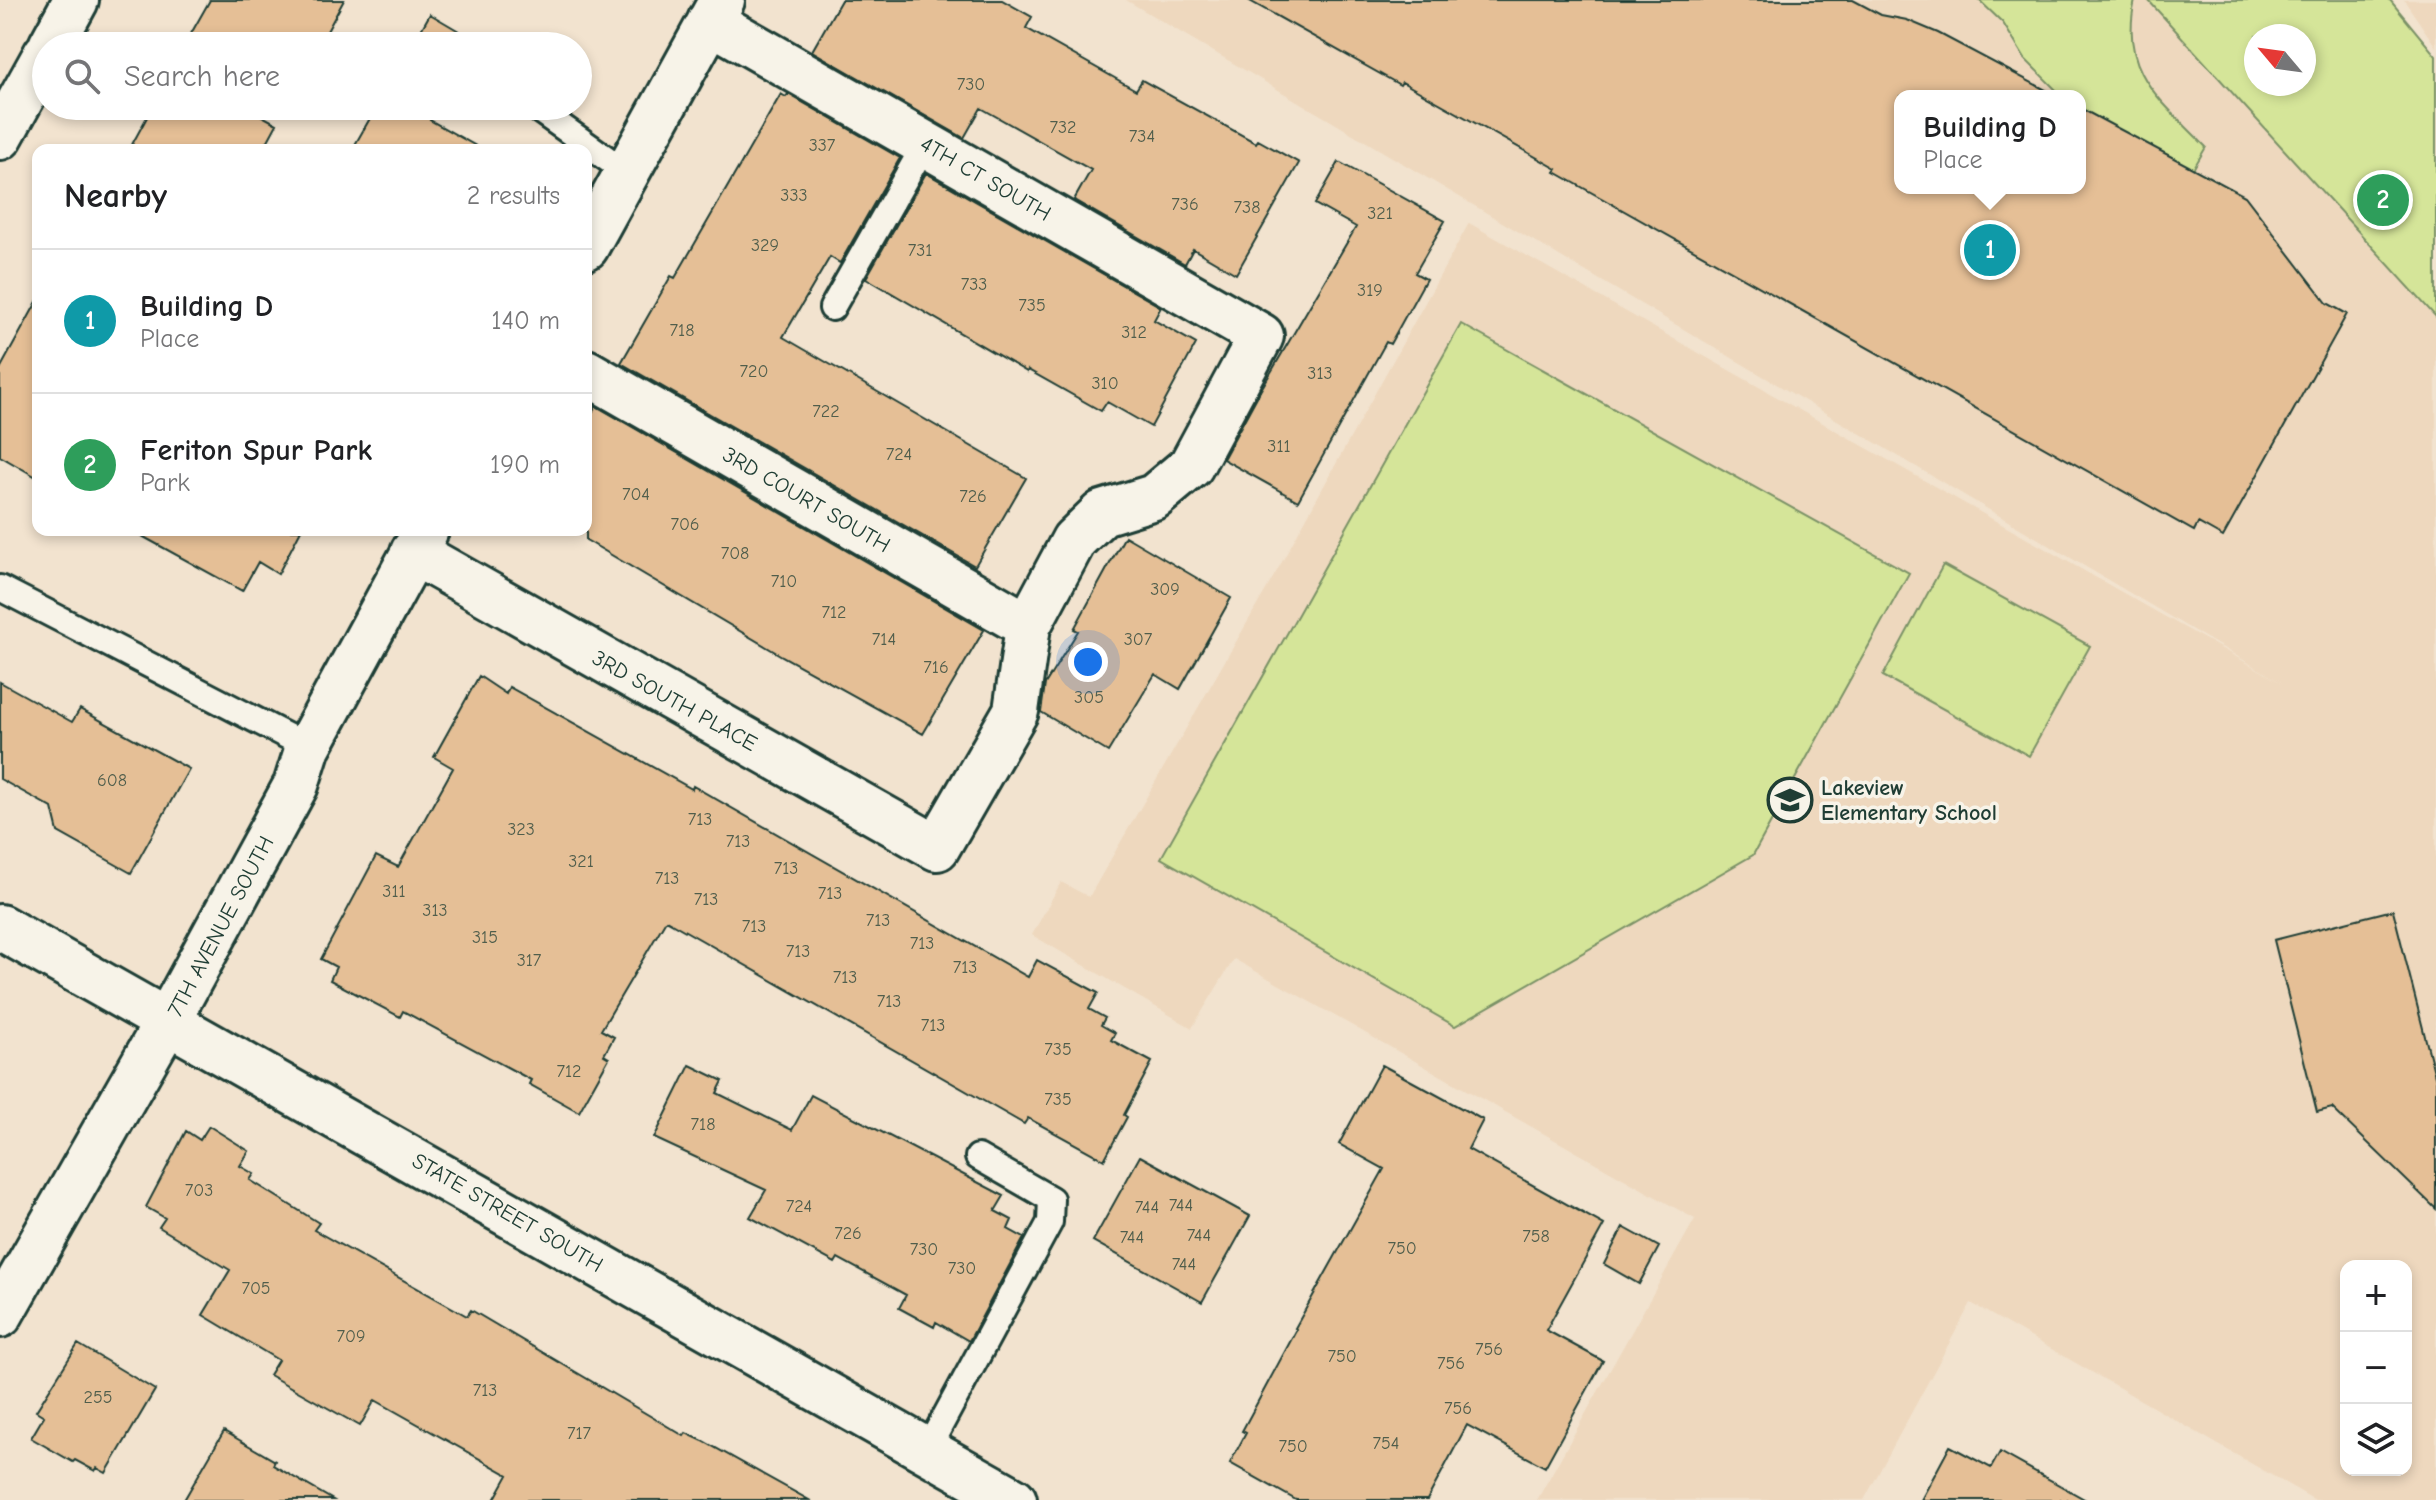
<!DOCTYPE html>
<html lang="en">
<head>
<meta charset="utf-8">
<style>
  :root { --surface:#fff; --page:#f2f2f2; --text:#202124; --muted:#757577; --line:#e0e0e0; --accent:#7c3aed }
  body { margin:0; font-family:"Comic Neue",sans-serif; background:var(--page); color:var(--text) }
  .controls { position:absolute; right:24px; bottom:24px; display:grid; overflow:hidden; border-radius:16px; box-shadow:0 4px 12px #0003 }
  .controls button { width:72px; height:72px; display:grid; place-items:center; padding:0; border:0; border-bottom:2px solid var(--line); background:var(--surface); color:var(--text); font:40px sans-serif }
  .compass { position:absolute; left:2244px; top:24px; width:72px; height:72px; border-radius:50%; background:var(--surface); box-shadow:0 4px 12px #0003; rotate:299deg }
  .you { position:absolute; left:1088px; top:662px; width:28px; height:28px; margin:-20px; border:6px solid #fff; border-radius:50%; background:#1a73e8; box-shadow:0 0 0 12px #1a73e833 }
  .badge { display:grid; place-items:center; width:52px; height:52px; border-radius:50%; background:var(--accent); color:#fff; font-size:26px; font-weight:700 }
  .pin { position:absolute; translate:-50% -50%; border:4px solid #fff; box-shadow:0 2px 8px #0006 }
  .popup { position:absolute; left:1894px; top:90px; width:192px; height:104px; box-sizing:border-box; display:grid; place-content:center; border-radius:16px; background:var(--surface); filter:drop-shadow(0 2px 6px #0005); font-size:26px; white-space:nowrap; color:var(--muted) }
  .popup b { font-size:30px; color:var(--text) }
  .popup::after { content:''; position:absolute; left:50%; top:100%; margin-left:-16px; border:16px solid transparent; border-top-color:var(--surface) }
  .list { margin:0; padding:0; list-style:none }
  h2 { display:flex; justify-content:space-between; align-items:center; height:104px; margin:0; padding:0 32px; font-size:34px }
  h2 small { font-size:26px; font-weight:400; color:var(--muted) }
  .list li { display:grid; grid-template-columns:52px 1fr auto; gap:24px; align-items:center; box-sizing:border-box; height:144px; padding:0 32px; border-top:2px solid var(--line) }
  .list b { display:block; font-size:30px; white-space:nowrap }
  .list p { margin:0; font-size:26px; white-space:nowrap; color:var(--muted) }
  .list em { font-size:26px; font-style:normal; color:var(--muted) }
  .icon { flex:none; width:44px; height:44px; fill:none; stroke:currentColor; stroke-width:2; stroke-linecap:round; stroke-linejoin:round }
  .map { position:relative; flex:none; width:2436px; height:1500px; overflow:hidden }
  .search { position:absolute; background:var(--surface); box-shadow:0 4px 12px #0003; left:32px; top:32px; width:560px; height:88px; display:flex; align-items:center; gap:20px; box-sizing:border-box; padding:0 28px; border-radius:44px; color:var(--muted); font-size:30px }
  .panel { position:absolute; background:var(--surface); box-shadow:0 4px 12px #0003; left:32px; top:144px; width:560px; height:392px; border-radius:16px }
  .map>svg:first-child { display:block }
  .built { fill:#eed8be; fill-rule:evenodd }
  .green { fill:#d5e599; stroke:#7a9166; stroke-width:2; fill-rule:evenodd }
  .building { fill:#e5bf96; stroke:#1f3d34; stroke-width:2 }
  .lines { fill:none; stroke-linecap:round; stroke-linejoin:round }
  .service-casing { stroke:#1f3d34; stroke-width:30 }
  .minor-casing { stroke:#1f3d34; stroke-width:50 }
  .tertiary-casing { stroke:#1f3d34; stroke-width:50 }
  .service { stroke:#f7f3e8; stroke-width:24 }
  .minor { stroke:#f7f3e8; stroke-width:44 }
  .tertiary { stroke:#f7f3e8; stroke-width:44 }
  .labels { text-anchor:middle; stroke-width:7; stroke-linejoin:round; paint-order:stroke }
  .number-label { font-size:18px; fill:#505e4c }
  .street-label { font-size:22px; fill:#1f3d34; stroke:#f7f3e8 }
  .poi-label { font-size:22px; font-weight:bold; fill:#1f3d34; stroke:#f7f3e8; text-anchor:start }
</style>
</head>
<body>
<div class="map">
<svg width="2436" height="1500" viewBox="0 0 2436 1500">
  <rect width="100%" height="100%" fill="#f2e3cf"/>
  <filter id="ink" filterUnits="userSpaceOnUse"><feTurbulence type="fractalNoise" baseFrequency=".0125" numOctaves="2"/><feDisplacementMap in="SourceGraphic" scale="16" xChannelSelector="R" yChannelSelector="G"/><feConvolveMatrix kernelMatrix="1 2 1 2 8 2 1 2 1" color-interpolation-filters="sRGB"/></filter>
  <g filter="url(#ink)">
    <!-- built -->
    <path class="built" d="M1126 0H2392L2436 77V1500H2315L1971 1303 1864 1500H1537L1695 1219 1234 959 1192 1028 1032 935 1061 882 1089 897 1278 569 1469 223 2284 684ZM2256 36H2304V84H2256ZM1900 96H2080V188H1900ZM2346 1266H2406V1470H2346Z
      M2404 0H2436V47Z"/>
    <!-- green -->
    <path class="green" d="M1979 0H2135C2119 72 2160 99 2206 147L2192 171 2080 108V96H2062L2025 59 2003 23Z
      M2148 0H2390L2436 56V317ZM2256 36H2304V84H2256Z
      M1461 324 1909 573 1753 855 1455 1026 1161 858Z
      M1943 565 2090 646 2029 756 1883 676Z"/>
    <!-- building -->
    <path class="building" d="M210 0H344L319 46H184Z
      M841 0H1002L1032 17 1026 28 1136 90 1142 80 1256 143 1258 140 1299 163 1236 274 1193 249 1185 264 1074 200 1091 170 981 108 964 138 812 51Z
      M1248 0H1853L1881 15 1907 20 1938 33 2057 96H1900V188H2080V108L2245 196 2327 303 2347 314 2223 537 2198 523 2194 531 1555 172 1557 169 1402 82 1400 85Z
      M430 14 476 41 473 46H412Z
      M781 94 786 97 788 94 900 158 840 263 830 257 783 337 1026 478 975 566 621 363 671 276 675 278Z
      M153 106H244L277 124 263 150H129Z
      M377 106H438L430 120 483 150H352Z
      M1339 162 1445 221 1415 273 1426 279 1390 344 1386 342 1298 501 1223 459 1260 391 1356 227 1315 204Z
      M926 173 1161 307 1154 320 1196 344 1151 427 1107 402 1101 411 1028 370 1027 372 866 278Z
      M38 300V478L0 456V369Z
      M596 406 984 630 923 734 782 656 586 540V423Z
      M131 530H301L278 574 258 562 242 591Z
      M1125 536 1231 598 1180 689 1155 674 1108 752 1041 712 1045 684 1078 631 1074 629Z
      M479 676 506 694 509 687 692 789 693 786 1028 977 1037 960 1098 993 1089 1009 1105 1018 1101 1025 1115 1033 1111 1040 1152 1062 1124 1115 1127 1117 1104 1160 1028 1118 1024 1124 666 920 601 1030 614 1037 604 1055 609 1058 579 1112 529 1084 531 1080 403 1011 400 1017 330 980 336 967 321 959 376 856 398 867 453 768 434 757Z
      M0 682 72 722 80 709 189 769 131 873 58 832 52 808 0 779Z
      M2393 910 2436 1080V1209L2332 1108 2317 1112 2274 940Z
      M690 1065 723 1081 717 1093 792 1130 811 1095 1004 1196 995 1211 1012 1220 1008 1229 1024 1238 969 1341 936 1322 934 1327 899 1308 906 1295 838 1258 835 1263 750 1217 766 1190 654 1138Z
      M1382 1065 1483 1120 1468 1149 1604 1225 1546 1330 1603 1361 1545 1467 1467 1425 1427 1500H1296L1230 1463 1246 1433 1242 1431 1297 1329 1295 1328 1384 1169 1339 1144Z
      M209 1126 249 1151 240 1166 254 1174 250 1180 319 1223 314 1230 467 1316 471 1310 684 1436 686 1433 703 1441 809 1500H494L508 1475 375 1400 360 1426 269 1375 278 1360 203 1315 230 1270 159 1227 165 1218 146 1207 186 1131 200 1140Z
      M1140 1156 1250 1216 1202 1302 1093 1241Z
      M1623 1227 1659 1247 1639 1284 1604 1264Z
      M78 1344 155 1390 106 1473 97 1468 95 1471 75 1460 73 1462 31 1438 44 1416 36 1411Z
      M224 1431 275 1461 273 1465 333 1500H184Z
      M1950 1446 1991 1468 2000 1452 2086 1500H1921Z"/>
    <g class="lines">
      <!-- service casing -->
      <g class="service-casing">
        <path id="service" d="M533 106 627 173
          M832 308 925 144
          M0 588 308 747
          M927 1450 1050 1222 1051 1199 978 1157"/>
      </g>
      <!-- minor casing -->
      <g class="minor-casing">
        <path id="minor" d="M51 46 76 0
          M0 137 46 54
          M586 247 722 0
          M586 372 1028 626
          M413 552 937 848 1016 711 1028 626 1074 540 1102 513 1154 497 1191 466 1261 336 710 21
          M0 1315 168 1020 296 785 308 747 426 530"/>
      </g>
      <!-- tertiary casing -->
      <g class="tertiary-casing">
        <path id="tertiary" d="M0 927 1014 1500"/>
      </g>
      <!-- service -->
      <use href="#service" class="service"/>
      <!-- minor -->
      <use href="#minor" class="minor"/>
      <!-- tertiary -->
      <use href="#tertiary" class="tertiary"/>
    </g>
  </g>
  <!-- icons -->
  <defs>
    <g id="school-ring" transform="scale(2.3)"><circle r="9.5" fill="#f7f3e8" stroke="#1f3d34" stroke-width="1.5"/><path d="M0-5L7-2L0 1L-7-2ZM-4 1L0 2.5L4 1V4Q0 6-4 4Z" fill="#1f3d34"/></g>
  </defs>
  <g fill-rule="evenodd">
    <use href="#school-ring" x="1790" y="800"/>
  </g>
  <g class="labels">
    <!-- number labels -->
    <g class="number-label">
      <text x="971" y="90">730</text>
      <text x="1063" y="133">732</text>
      <text x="1142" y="142">734</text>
      <text x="822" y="151">337</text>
      <text x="794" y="201">333</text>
      <text x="1185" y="210">736</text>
      <text x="1247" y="213">738</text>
      <text x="1380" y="219">321</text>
      <text x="765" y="251">329</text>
      <text x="920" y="256">731</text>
      <text x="974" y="290">733</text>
      <text x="1370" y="296">319</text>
      <text x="1032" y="311">735</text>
      <text x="682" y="336">718</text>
      <text x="1134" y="338">312</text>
      <text x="754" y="377">720</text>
      <text x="1320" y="379">313</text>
      <text x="1105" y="389">310</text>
      <text x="826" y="417">722</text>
      <text x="1279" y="452">311</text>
      <text x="899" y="460">724</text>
      <text x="636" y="500">704</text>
      <text x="973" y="502">726</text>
      <text x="685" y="530">706</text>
      <text x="735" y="559">708</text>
      <text x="784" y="587">710</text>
      <text x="1165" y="595">309</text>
      <text x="834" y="618">712</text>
      <text x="884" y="645">714</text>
      <text x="1138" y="645">307</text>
      <text x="936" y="673">716</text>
      <text x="1089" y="703">305</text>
      <text x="112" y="786">608</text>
      <text x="700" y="825">713</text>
      <text x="521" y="835">323</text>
      <text x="738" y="847">713</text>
      <text x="581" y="867">321</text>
      <text x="786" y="874">713</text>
      <text x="667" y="884">713</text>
      <text x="394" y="897">311</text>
      <text x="830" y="899">713</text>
      <text x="706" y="905">713</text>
      <text x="435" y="916">313</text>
      <text x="878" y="926">713</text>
      <text x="754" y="932">713</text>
      <text x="485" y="943">315</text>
      <text x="922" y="949">713</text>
      <text x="798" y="957">713</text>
      <text x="529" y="966">317</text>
      <text x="965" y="973">713</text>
      <text x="845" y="983">713</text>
      <text x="889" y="1007">713</text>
      <text x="933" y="1031">713</text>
      <text x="1058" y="1055">735</text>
      <text x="569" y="1077">712</text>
      <text x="1058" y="1105">735</text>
      <text x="703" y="1130">718</text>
      <text x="199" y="1196">703</text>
      <text x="1181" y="1211">744</text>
      <text x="799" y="1212">724</text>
      <text x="1147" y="1213">744</text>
      <text x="848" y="1239">726</text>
      <text x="1199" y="1241">744</text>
      <text x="1536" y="1242">758</text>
      <text x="1132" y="1243">744</text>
      <text x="1402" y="1254">750</text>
      <text x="924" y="1255">730</text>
      <text x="1184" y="1270">744</text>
      <text x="962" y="1274">730</text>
      <text x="256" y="1294">705</text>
      <text x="351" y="1342">709</text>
      <text x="1489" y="1355">756</text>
      <text x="1342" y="1362">750</text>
      <text x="1451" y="1369">756</text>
      <text x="485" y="1396">713</text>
      <text x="98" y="1403">255</text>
      <text x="1458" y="1414">756</text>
      <text x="579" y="1439">717</text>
      <text x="1386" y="1449">754</text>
      <text x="1293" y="1452">750</text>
    </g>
    <!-- street labels -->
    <g class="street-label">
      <text transform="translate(986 178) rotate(30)" y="8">4TH CT SOUTH</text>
      <text transform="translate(807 499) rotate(30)" y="8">3RD COURT SOUTH</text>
      <text transform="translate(675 700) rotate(29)" y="8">3RD SOUTH PLACE</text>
      <text transform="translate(220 926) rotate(-62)" y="8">7TH AVENUE SOUTH</text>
      <text transform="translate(508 1212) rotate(30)" y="8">STATE STREET SOUTH</text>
    </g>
    <!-- poi labels -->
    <g class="poi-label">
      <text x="1821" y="795">Lakeview<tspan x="1821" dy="25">Elementary School</tspan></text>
    </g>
  </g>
</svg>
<div class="controls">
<button>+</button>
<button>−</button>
<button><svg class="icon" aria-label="layers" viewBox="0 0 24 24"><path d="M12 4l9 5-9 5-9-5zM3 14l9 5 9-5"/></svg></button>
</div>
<svg class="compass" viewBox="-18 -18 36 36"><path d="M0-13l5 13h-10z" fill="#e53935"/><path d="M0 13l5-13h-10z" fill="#757577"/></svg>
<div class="you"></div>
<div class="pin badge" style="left:1990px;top:250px;background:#0f9aa8">1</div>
<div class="popup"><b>Building D</b>Place</div>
<div class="pin badge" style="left:2383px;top:200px;background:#2e9e5b">2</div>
<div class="search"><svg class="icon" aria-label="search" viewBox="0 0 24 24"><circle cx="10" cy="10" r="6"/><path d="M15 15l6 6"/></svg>Search here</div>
<section class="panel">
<h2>Nearby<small>2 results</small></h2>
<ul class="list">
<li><span class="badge" style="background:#0f9aa8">1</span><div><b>Building D</b><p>Place</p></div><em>140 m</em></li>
<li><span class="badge" style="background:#2e9e5b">2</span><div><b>Feriton Spur Park</b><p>Park</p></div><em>190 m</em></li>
</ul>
</section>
</div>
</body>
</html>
